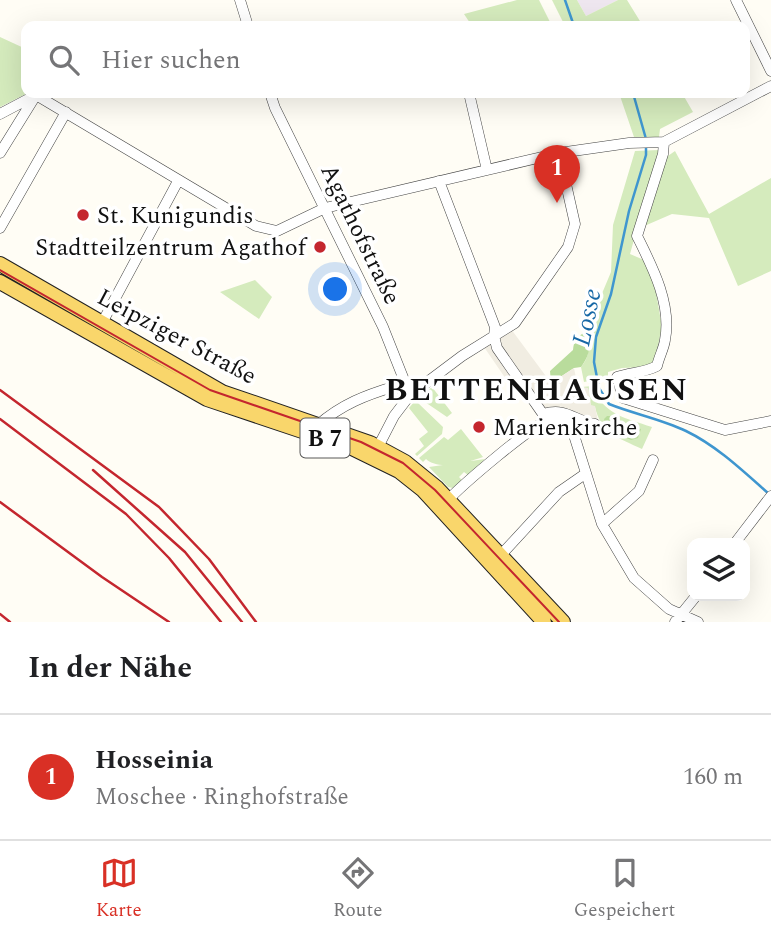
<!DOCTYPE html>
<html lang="de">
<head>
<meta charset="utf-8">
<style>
  :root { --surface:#fff; --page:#f2f2f2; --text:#202124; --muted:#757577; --line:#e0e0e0; --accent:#d93025 }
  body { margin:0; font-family:Spectral,serif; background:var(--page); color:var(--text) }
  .controls { position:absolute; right:21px; bottom:21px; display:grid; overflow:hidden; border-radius:14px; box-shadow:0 7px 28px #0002 }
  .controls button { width:63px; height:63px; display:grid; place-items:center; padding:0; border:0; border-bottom:2px solid var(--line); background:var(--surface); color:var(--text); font:35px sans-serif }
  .you { position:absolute; left:336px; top:290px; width:24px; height:24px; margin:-18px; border:5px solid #fff; border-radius:50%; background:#1a73e8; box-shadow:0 0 0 10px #1a73e833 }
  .badge { display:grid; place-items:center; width:46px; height:46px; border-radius:50%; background:var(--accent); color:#fff; font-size:23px; font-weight:700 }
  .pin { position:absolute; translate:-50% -58px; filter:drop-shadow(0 2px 4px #0008) }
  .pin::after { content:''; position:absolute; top:37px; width:24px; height:21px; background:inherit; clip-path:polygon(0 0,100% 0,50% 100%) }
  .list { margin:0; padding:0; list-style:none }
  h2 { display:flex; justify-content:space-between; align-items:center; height:91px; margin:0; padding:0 28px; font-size:30px }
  h2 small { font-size:23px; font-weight:400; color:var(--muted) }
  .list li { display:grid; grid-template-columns:46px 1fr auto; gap:21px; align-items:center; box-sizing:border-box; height:126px; padding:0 28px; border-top:2px solid var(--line) }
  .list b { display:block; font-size:26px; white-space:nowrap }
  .list p { margin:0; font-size:23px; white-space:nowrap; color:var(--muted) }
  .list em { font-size:23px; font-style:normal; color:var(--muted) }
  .icon { flex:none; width:38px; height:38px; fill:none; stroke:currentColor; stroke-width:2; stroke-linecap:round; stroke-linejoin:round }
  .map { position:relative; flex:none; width:771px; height:622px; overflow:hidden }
  .search { position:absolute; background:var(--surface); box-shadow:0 7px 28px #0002; left:21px; right:21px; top:21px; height:77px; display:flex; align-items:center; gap:18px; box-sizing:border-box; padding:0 24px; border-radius:14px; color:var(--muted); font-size:26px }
  .sheet { height:217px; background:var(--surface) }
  nav { display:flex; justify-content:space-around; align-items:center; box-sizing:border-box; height:98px; border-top:2px solid var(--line); background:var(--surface); font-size:19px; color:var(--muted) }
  nav a { display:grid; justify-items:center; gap:4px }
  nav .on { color:var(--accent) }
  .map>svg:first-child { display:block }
  .industrial { fill:#eee6ef }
  .green { fill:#d5ebbd }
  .forest { fill:#b9dc9c }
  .plaza { fill:#f1ede2 }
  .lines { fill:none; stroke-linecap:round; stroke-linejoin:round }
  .stream { stroke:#3f96cf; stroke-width:2.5 }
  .street-casing { stroke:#444; stroke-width:11 }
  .primary-casing { stroke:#222; stroke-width:16 }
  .street { stroke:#fff; stroke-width:10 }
  .primary { stroke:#f9d66b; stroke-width:14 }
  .tram { stroke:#c4262e; stroke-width:2 }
  .rail { stroke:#c4262e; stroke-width:2.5 }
  .poi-dot { fill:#c4262e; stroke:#fff; stroke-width:2.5 }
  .labels { text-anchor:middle; stroke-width:7; stroke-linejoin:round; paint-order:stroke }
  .shield { fill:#fff; stroke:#585858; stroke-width:2 }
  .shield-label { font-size:23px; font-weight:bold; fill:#111 }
  .poi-label { font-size:24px; fill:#111; stroke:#fff; text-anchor:start }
  .street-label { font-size:24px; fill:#111; stroke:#fff }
  .water-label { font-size:26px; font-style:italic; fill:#1768a6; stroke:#fff }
  .district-label { font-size:32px; font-weight:bold; letter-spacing:2px; fill:#111; stroke:#fff }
</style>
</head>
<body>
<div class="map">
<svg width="771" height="622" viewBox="0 0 771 622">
  <rect width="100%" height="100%" fill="#fffdf5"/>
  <!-- industrial -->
  <path class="industrial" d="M577 0H618L586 16Z"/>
  <!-- green -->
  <path class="green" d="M517 0H539L552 26H472L464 14Z
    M552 0H577L586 16 618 0H627L643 26H565Z
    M0 37 26 49V93H28L0 107Z
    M619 93H682L693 112 660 129 659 137H634Z
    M659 150 630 254 644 260 654 281 662 327 655 360 646 367 622 368 608 372V377L584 382 581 367C589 358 589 348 589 336L585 334 611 272 613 225 635 151Z
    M675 151 709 214 771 178V271L738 286 709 218 672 214 642 227 665 158Z
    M255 280 272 297 259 319 220 292Z
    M592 386C604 415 625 418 652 427L642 449C619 438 601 434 595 407L591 406 588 389 582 387Z
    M432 387 452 413 447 417 422 400 421 396Z
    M414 402 418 403 443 427 442 434 417 456 415 454 424 446 419 439 428 432 409 408Z
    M461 429 483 457C469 462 438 471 426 459L423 462 419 458 444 437 448 440Z
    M485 459 468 475 464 472 459 477 462 480 453 488 448 487 429 467Z"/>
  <!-- forest -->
  <path class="forest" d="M584 333 589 336C591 348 588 358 581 367L574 368 551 383 550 371 573 350C574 341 576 337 584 333Z
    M607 416H616L623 424 641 429 638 438 631 440 624 437 621 432 606 426 604 419Z"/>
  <!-- plaza -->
  <path class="plaza" d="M511 329 551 383 574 368 577 383H581L582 387 588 388 591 405 595 406 598 421 593 426 579 432 573 420H541L513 379 508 382 484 347Z"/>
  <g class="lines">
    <!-- stream -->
    <path class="stream" d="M565 0 574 26
      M633 93 646 139
      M646 145V155L629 211 611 294 596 337 594 362 599 388 609 404C634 414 661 419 686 431 717 446 743 471 769 494"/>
    <!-- street casing -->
    <g class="street-casing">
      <path id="street" d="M240 0 248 26
        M736 0 771 71
        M270 93 275 108 383 327 410 395
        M469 93 487 170
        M36 95 256 226 277 231 325 208 559 153 629 143 664 142 771 86
        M0 114 34 96
        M664 142 663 154 637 236C652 266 672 304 665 340 664 348 659 357 657 366 644 373 631 372 617 377L623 398 725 430 771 421
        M0 153 36 95
        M439 181 495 327 494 336 497 348 545 417
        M0 228 66 112
        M102 323 178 181
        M543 414C567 407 574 421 595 424
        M318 425C342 404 366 395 396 386L409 395
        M378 447 394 416 410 395 462 356 515 323 568 247 575 224 559 153
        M445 503C460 487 534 422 552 419 562 418 568 423 573 432L602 524 634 578 669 609 698 622
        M602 524 639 491 653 460
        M735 543 771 496
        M500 556 559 492 585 474
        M675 622 696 596"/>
    </g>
    <!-- primary casing -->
    <g class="primary-casing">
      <path id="primary" d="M0 264 222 392 370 443 405 462 437 488 563 622
        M0 282 207 399 350 447 399 471 423 490 544 622"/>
    </g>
    <!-- street -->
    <use href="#street" class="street"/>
    <!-- primary -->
    <use href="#primary" class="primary"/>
    <!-- tram -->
    <path class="tram" d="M0 270 210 390 361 442 403 463 435 490 559 622"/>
    <!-- rail -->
    <path class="rail" d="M0 390 159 507 209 559 256 622
      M0 419 126 514 169 558 221 622
      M93 470 185 552 242 622
      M0 502 102 577 169 622
      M0 614 10 622"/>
  </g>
  <!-- markers -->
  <g class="poi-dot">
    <circle cx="83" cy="215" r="7"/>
    <circle cx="320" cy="247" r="7"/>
    <circle cx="479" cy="427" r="7"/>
  </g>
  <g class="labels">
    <!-- shield labels -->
    <rect class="shield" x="300.5" y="418.5" width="49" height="39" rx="5"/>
    <g class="shield-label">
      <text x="325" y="446">B 7</text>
    </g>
    <!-- poi labels -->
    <g class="poi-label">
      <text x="97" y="223">St. Kunigundis</text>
      <text x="306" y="255" text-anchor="end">Stadtteilzentrum Agathof</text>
      <text x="493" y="435">Marienkirche</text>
    </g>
    <!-- street labels -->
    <g class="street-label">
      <text transform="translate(361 234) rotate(64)" y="8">Agathofstraße</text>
      <text transform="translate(177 336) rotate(28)" y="8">Leipziger Straße</text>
    </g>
    <!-- water labels -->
    <g class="water-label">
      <text transform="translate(586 317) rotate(-78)" y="9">Losse</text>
    </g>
    <!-- district labels -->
    <g class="district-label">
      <text x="537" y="400">BETTENHAUSEN</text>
    </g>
  </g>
</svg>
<div class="controls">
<button><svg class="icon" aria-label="layers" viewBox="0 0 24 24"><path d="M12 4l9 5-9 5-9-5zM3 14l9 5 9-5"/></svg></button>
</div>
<div class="you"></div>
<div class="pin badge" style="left:557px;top:203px">1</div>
<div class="search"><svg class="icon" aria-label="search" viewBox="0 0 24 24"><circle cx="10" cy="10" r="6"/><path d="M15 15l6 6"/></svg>Hier suchen</div>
</div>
<section class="sheet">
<h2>In der Nähe<small></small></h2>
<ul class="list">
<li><span class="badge">1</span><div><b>Hosseinia</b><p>Moschee · Ringhofstraße</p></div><em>160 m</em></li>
</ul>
</section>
<nav>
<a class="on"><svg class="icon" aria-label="map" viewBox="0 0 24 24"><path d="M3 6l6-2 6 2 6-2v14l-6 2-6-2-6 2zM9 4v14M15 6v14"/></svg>Karte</a>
<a><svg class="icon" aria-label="directions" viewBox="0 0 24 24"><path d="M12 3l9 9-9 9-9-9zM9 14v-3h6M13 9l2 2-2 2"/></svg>Route</a>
<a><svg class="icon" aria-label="saved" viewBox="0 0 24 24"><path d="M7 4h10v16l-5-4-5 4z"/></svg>Gespeichert</a>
</nav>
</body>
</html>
